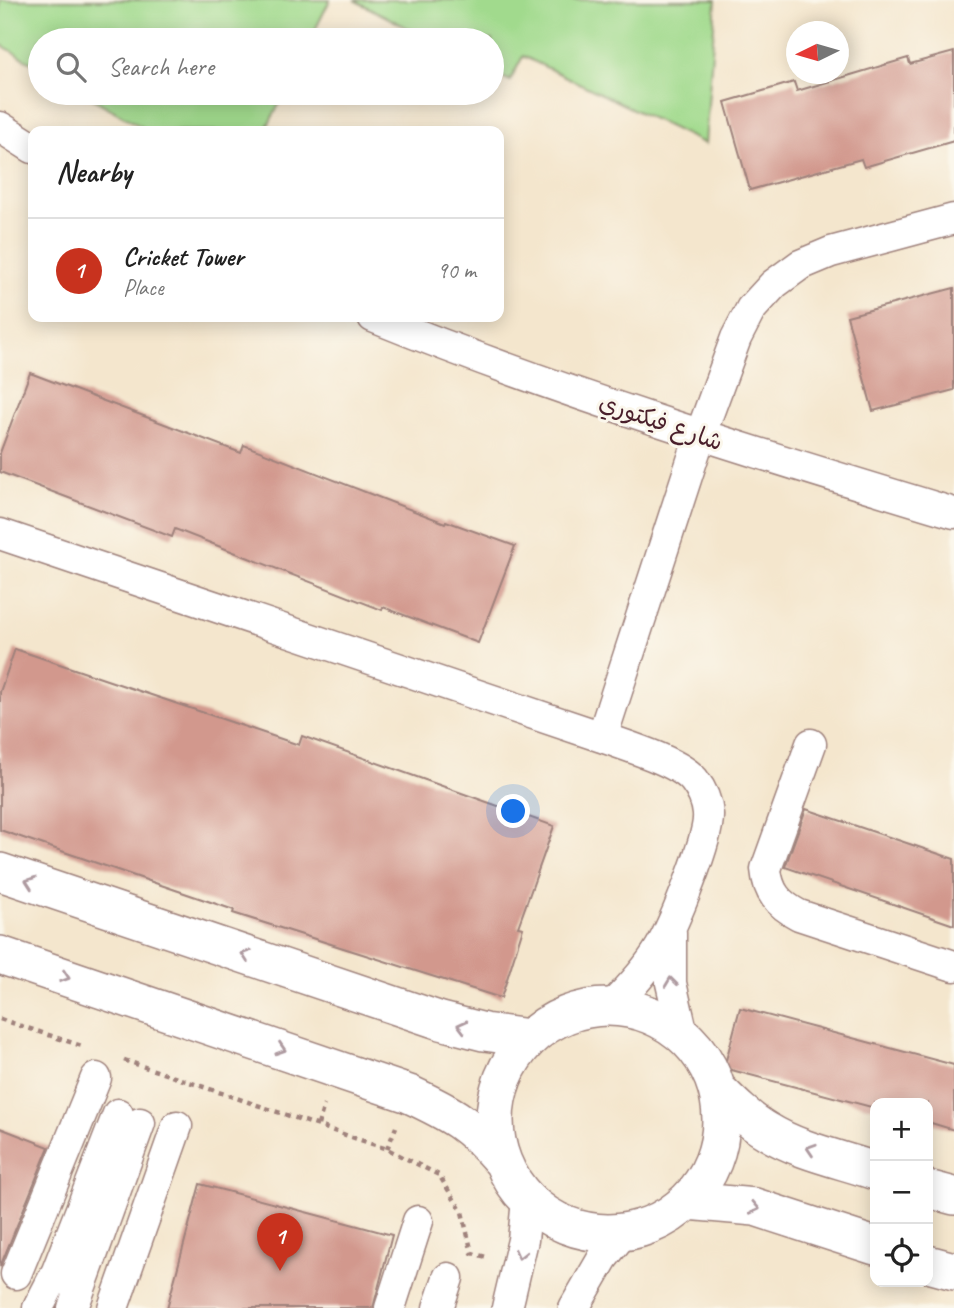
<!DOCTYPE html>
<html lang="en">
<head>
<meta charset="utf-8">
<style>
  :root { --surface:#fff; --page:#f6f6f6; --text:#222; --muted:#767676; --line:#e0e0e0; --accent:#c8321e }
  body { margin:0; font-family:Caveat,"Playpen Sans Arabic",sans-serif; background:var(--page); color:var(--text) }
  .controls { position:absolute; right:21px; bottom:21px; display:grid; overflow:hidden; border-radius:14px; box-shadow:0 4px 18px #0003 }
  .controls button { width:63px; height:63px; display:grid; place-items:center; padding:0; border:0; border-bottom:2px solid var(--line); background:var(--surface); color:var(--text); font:35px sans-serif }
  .compass { position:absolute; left:786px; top:21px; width:63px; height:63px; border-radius:50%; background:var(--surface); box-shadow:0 4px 18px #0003; rotate:265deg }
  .you { position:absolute; left:514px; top:812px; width:24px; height:24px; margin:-18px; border:5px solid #fff; border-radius:50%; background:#1a73e8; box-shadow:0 0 0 10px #1a73e833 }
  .badge { display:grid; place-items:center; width:46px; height:46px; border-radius:50%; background:var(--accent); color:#fff; font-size:23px; font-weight:700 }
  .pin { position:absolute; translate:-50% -58px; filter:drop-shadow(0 2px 4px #0008) }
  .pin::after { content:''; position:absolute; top:37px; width:24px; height:21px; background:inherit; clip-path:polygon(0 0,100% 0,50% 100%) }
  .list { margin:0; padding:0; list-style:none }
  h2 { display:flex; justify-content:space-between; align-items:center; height:91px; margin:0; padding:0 28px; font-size:30px }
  h2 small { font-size:23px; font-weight:400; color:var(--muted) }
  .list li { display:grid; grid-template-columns:46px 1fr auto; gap:21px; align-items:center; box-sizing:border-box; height:105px; padding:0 28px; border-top:2px solid var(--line) }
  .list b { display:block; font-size:26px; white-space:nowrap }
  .list p { margin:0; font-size:23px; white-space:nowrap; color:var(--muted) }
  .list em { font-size:23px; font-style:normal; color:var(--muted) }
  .icon { flex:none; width:38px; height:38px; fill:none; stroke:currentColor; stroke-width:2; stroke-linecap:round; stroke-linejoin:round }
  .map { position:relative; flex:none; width:954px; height:1308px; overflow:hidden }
  .search { position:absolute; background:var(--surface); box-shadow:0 4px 18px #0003; left:28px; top:28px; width:476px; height:77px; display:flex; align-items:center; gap:18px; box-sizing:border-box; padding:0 24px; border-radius:38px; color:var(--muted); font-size:26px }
  .panel { position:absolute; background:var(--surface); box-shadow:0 4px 18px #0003; left:28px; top:126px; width:476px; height:196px; border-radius:14px }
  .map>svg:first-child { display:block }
  .green { fill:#a1da8d; stroke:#767c5c; stroke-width:2 }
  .building { fill:#d2988d }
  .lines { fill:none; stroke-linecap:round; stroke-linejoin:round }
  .minor-casing { stroke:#9f827c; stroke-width:33 }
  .tertiary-casing { stroke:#9f827c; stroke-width:40 }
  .path { stroke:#9f827c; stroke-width:4.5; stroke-dasharray:5 5; stroke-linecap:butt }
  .minor { stroke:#fff; stroke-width:30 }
  .tertiary { stroke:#fff; stroke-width:37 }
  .oneway { stroke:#ae9aa0 }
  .labels { text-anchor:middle; stroke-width:6; stroke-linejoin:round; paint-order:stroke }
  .street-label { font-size:24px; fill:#4a1f2b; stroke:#fbf7ec }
</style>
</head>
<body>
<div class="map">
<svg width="954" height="1308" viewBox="0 0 954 1308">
  <rect width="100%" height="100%" fill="#fbf7ec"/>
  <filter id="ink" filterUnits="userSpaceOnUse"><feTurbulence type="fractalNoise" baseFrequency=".0143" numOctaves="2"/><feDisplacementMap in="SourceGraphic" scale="14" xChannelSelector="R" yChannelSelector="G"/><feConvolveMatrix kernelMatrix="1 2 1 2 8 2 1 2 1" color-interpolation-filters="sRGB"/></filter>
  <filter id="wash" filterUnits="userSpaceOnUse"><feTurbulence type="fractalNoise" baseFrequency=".00686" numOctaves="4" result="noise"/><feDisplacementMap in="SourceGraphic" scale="28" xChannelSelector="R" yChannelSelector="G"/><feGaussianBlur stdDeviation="1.57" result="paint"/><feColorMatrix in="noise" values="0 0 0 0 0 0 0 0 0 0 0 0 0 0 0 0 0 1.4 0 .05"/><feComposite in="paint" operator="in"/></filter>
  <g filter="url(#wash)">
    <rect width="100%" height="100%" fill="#f4e6cd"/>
    <!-- green -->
    <path class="green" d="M0 0H330L310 40H40V68L0 44Z
      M354 0H716L705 144 523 56 510 81 492 72V40H431Z
      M83 93H285L265 131H149Z"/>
    <g id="blocks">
      <!-- building -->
      <path class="building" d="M954 52V141L864 167 861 159 750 190 725 102 794 82 797 91 908 58 910 64Z
        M954 288V390L873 411 847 316Z
        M30 373 241 453 244 445 445 523 446 521 515 546 478 643 383 607 382 610 175 529 172 537 0 472V453Z
        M15 649 299 745 302 736 554 826 518 927 523 928 501 998 233 913 234 910 0 830V692Z
        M806 809 954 859V925L785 867Z
        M740 1008 954 1065V1130L928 1122V1103H875V1108L724 1068Z
        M0 1128 49 1147 0 1267Z
        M200 1184 392 1235 373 1308H167Z"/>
    </g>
  </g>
  <g filter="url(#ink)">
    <use href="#blocks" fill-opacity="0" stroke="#9f827c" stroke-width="2"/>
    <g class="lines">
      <!-- minor casing -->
      <g class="minor-casing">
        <path id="minor" d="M0 127 33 148
          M373 317C563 394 758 454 954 513
          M0 534 602 737C626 746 678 761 694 780 701 789 707 802 708 814 710 837 673 926 660 948 647 970 630 988 612 1006
          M602 737 700 436 736 338 751 309 774 284 800 265 831 252 954 219
          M811 744 766 869C768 892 778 904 799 915L954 966
          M671 932V983L683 1035
          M16 1274 96 1078
          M38 1308 57 1271 118 1114
          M73 1308 140 1123
          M113 1308 177 1126
          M390 1308 418 1221
          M438 1308 448 1278
          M507 1308 523 1240 527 1200
          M574 1308 603 1258 623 1233"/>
      </g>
      <!-- tertiary casing -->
      <g class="tertiary-casing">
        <path id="tertiary" d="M0 872 441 1021 484 1032 529 1038
          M0 955 409 1094C452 1114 470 1124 502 1161
          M495 1120a113 113 0 1 1 226 0a113 113 0 1 1-226 0Z
          M717 1089C732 1104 748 1120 767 1131 799 1151 840 1159 875 1171
          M928 1189 954 1196
          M687 1201 755 1207 875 1246
          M928 1264 954 1271"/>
      </g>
      <!-- path -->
      <path class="path" d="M0 1019 82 1046
        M124 1060 387 1149 439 1175 462 1212 472 1253 486 1257
        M318 1125 324 1105
        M387 1149 396 1127"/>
      <!-- minor -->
      <use href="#minor" class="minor"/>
      <!-- tertiary -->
      <use href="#tertiary" class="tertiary"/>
    </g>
    <!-- one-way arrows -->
    <defs><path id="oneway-chevron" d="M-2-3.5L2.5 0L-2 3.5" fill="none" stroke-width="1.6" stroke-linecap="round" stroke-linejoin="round" transform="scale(1.75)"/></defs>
    <g class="oneway">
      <use href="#oneway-chevron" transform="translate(30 882) rotate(-161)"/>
      <use href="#oneway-chevron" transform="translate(246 955) rotate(-161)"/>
      <use href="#oneway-chevron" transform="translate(65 977) rotate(18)"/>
      <use href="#oneway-chevron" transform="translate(671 982) rotate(-97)"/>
      <use href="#oneway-chevron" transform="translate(462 1026) rotate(-166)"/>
      <use href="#oneway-chevron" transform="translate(281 1049) rotate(18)"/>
      <use href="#oneway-chevron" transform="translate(811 1149) rotate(-162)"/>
      <use href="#oneway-chevron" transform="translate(755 1208) rotate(12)"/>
      <use href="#oneway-chevron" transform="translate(520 1254) rotate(103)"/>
    </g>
  </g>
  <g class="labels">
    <!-- street labels -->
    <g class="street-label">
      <text transform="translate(661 422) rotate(19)" y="8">شارع فيكتوري</text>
    </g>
  </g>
</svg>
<div class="controls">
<button>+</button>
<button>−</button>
<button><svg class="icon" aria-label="locate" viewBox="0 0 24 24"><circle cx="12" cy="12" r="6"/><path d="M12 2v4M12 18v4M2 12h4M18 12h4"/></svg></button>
</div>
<svg class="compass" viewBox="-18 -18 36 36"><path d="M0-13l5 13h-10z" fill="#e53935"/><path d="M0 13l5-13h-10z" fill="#767676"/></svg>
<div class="you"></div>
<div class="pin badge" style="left:280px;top:1271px">1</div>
<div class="search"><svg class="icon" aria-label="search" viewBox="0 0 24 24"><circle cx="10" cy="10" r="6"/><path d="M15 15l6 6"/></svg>Search here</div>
<section class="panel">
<h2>Nearby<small></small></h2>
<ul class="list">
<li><span class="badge">1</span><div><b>Cricket Tower</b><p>Place</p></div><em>90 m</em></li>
</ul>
</section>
</div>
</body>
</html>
